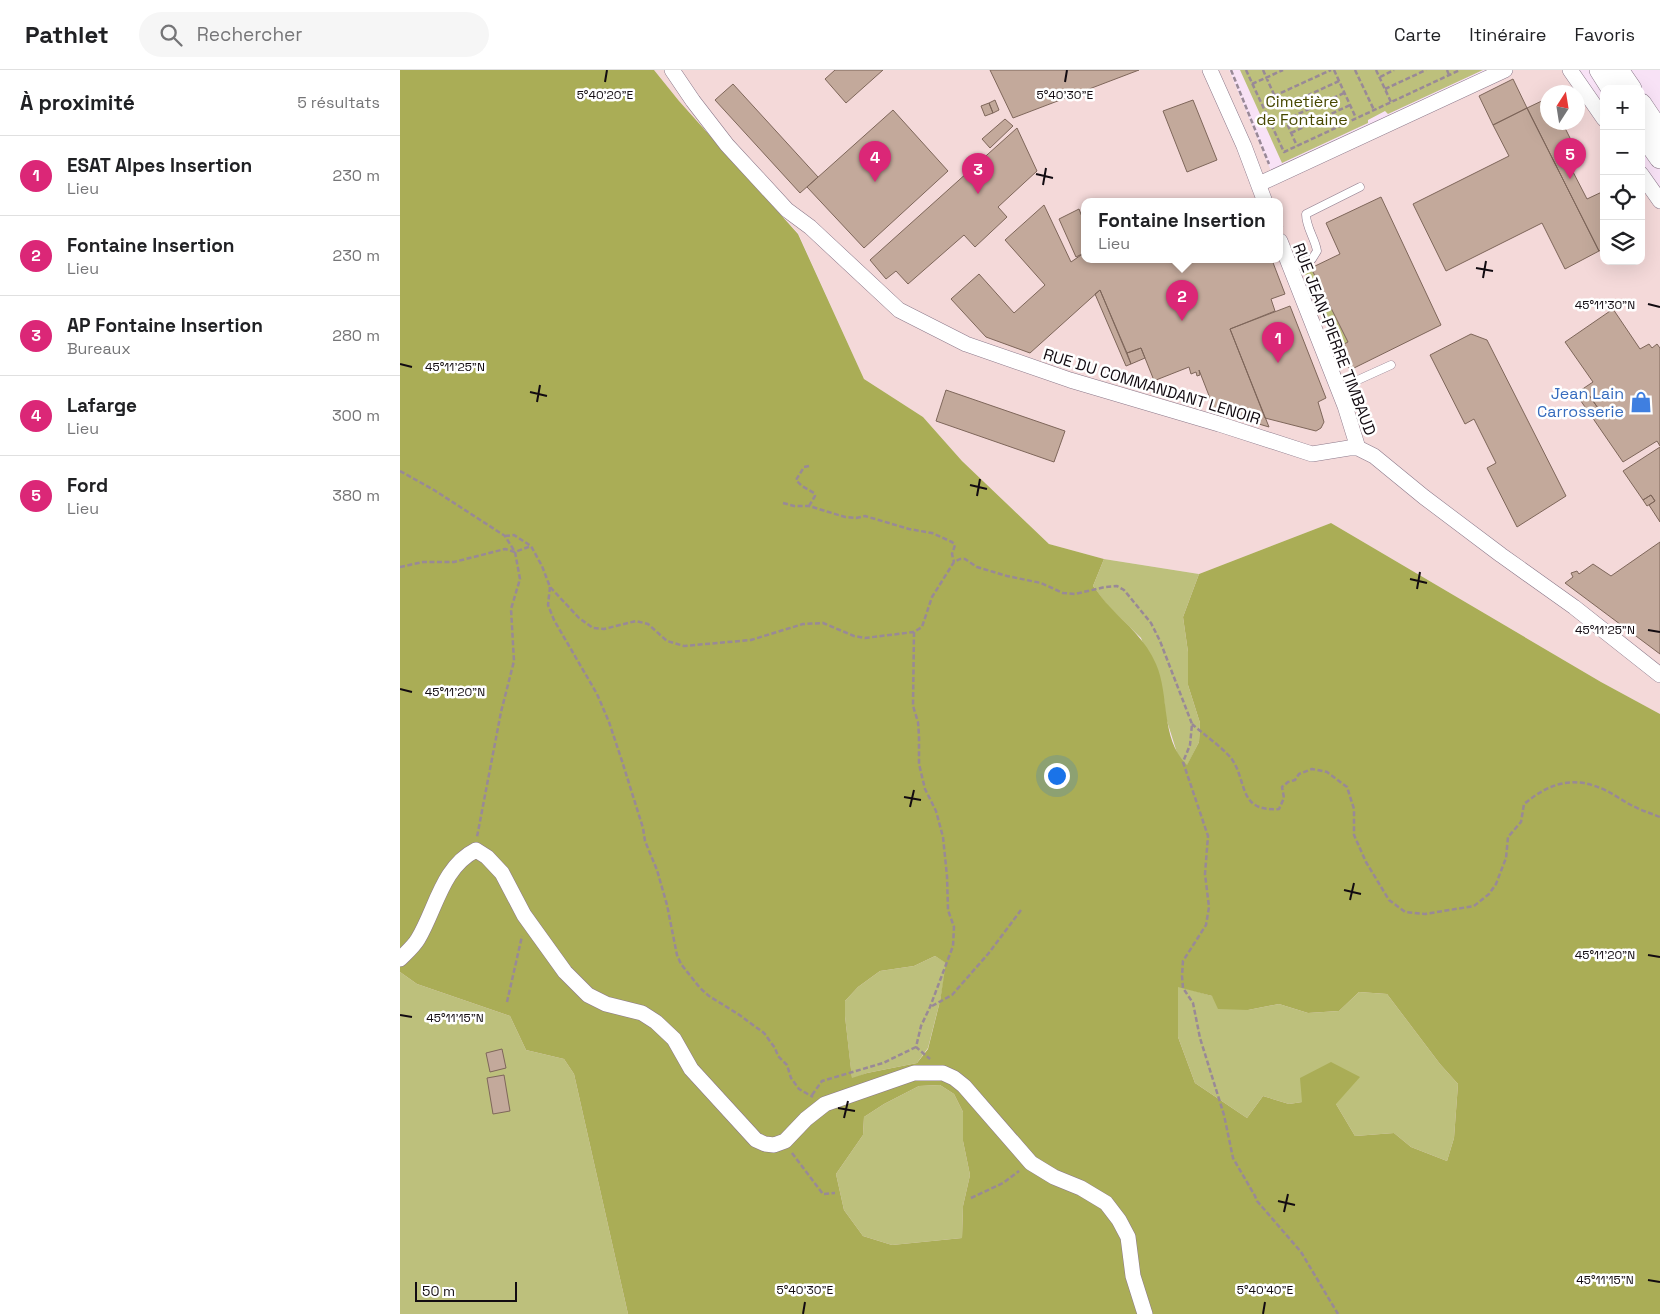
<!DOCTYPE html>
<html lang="fr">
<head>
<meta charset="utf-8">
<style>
  :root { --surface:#fff; --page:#f6f6f6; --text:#202124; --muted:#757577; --line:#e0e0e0; --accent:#db2777 }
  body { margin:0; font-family:"Space Grotesk",sans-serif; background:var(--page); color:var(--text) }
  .controls { position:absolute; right:15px; top:15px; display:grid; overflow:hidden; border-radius:10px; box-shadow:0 5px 20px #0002 }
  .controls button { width:45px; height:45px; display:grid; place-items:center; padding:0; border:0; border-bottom:1px solid var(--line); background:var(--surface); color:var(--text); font:25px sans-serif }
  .compass { position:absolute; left:1140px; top:15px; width:45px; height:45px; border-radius:50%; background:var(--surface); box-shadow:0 5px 20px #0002; rotate:12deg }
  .scale { position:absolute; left:15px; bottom:12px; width:102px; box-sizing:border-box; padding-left:5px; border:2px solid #120b11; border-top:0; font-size:14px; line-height:18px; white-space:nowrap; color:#120b11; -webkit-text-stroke:4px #fff; paint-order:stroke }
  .you { position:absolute; left:656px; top:705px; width:18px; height:18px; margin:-12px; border:4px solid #fff; border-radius:50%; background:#1a73e8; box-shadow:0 0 0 8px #1a73e833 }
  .badge { display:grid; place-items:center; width:32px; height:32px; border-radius:50%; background:var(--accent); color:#fff; font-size:16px; font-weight:700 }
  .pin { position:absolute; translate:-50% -41px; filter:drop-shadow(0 1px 2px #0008) }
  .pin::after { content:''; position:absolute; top:26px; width:18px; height:15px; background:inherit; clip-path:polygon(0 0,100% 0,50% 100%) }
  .popup { position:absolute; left:681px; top:128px; width:202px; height:65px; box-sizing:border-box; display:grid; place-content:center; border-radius:10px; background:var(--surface); filter:drop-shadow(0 1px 4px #0005); font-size:16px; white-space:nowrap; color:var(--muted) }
  .popup b { font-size:19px; color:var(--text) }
  .popup::after { content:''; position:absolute; left:50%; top:100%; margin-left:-10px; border:10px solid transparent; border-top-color:var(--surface) }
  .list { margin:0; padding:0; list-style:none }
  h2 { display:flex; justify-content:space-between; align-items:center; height:65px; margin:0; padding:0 20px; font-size:21px }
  h2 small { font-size:16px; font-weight:400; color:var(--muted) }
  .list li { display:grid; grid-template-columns:32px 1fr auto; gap:15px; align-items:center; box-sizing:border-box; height:80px; padding:0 20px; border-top:1px solid var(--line) }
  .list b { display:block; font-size:19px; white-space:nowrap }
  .list p { margin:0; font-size:16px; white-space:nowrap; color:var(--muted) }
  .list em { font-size:16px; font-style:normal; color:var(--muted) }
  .icon { flex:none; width:28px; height:28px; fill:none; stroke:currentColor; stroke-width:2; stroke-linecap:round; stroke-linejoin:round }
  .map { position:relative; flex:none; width:1260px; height:1244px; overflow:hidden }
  header { display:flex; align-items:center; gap:30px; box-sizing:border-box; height:70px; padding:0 25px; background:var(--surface); border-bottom:1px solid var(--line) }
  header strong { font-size:24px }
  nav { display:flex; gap:28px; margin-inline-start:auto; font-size:18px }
  .search { width:350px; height:45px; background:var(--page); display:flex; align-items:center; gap:12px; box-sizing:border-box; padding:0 18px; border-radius:28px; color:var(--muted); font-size:19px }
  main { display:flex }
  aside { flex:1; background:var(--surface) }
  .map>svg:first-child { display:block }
  .industrial { fill:#f4d9d9; fill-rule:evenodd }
  .green { fill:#bdc07c }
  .forest { fill:#aaad56; fill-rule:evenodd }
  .building { fill:#c3a99b; stroke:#7e665a }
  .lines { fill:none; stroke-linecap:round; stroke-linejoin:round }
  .lane-casing { stroke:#8b788a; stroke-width:9 }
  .street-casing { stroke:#8b788a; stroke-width:16 }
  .secondary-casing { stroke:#8b788a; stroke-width:22 }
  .path { stroke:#998997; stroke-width:2.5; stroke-dasharray:5 2.5; stroke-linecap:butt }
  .lane { stroke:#fff; stroke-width:8 }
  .street { stroke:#fff; stroke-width:15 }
  .secondary { stroke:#fff; stroke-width:21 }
  .ticks { fill:none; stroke:#120b11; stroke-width:2 }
  .labels { text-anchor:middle; stroke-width:5; stroke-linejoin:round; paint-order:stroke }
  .park-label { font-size:16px; fill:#474801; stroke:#fff }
  .street-label { font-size:16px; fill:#120b11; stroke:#fff }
  .shop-label { font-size:16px; fill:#366cbe; stroke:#fff; text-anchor:end }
  .ticks-label { font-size:12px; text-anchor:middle; fill:#120b11; stroke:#fff; stroke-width:5; stroke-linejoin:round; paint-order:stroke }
</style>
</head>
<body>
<header>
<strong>Pathlet</strong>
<div class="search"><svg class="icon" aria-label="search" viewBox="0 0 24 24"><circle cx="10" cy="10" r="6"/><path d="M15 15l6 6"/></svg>Rechercher</div>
<nav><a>Carte</a><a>Itinéraire</a><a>Favoris</a></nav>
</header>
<main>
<aside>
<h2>À proximité<small>5 résultats</small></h2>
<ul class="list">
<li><span class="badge">1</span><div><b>ESAT Alpes Insertion</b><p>Lieu</p></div><em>230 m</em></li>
<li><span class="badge">2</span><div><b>Fontaine Insertion</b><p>Lieu</p></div><em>230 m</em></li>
<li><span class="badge">3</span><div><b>AP Fontaine Insertion</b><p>Bureaux</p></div><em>280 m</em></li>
<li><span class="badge">4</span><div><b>Lafarge</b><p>Lieu</p></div><em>300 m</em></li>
<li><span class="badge">5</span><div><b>Ford</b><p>Lieu</p></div><em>380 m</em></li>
</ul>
</aside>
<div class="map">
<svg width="1260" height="1244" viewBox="0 0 1260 1244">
  <rect width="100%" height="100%" fill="#f8e2f6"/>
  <!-- industrial -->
  <path class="industrial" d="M254 0H829L871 101 1090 0H1168L1204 53V191H1241V108L1260 136V644L1201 612 931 453 799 504 704 489 649 474 562 391 523 347 464 309 398 163 279 31ZM1148 22H1178V52H1148ZM684 132H880V190H684Z"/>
  <!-- green -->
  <path class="green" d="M840 0H1083L988 44 985 41 968 50V53L882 93Z
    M911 198 948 272 938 277 904 202Z
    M704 489 799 504 783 547 788 582V615L800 653 799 672 787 696 778 686 766 648 764 630 741 568 708 536 693 516Z
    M535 886 547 893 540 931 528 978 517 993 467 1003 452 1009 445 946V931L458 917 480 901 514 896Z
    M0 902 17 914 110 946 126 980 164 989 174 1004 228 1244H0Z
    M778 916 812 926 848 940 879 934 908 943 939 941 959 922 987 924 1040 994 1058 1014 1054 1068 1047 1091 1011 1077 994 1063 955 1066 936 1034 902 1032 889 1034 863 1026 847 1048 795 1013 778 967Z
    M540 1015 554 1024 563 1042V1071L570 1105 563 1136 562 1168 492 1175 463 1166 444 1140 436 1104 463 1065 464 1047 484 1034 519 1016Z"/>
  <!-- forest -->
  <path class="forest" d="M0 0H254L279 31 398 164 464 309 523 347 562 391 649 474 704 489 693 516C699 523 704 531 710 537 727 555 746 570 756 594 770 626 760 668 787 695L799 672 800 653 788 615V582L783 547 799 504 931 453 1201 612 1260 644V1244H228L174 1004 164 989 126 980 110 946 17 914 0 902ZM535 886 546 893 540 931 528 979 517 993 467 1003 452 1008 445 946V931L458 917 480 901 514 896ZM778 917 812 926 818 939 848 940 879 934 908 943 939 941 959 922 987 924 1040 994 1058 1014 1054 1068 1047 1091 1011 1077 994 1063 955 1066 936 1034 960 1007 931 992 900 1008 902 1032 889 1034 863 1026 847 1048 795 1013 778 967ZM540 1015 554 1024 563 1042V1071L570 1105 563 1136 562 1168 492 1175 463 1166 444 1140 436 1104 463 1065 464 1047 484 1034 519 1016Z"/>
  <!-- building -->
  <path class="building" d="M435 0H483L446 33 425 9Z
    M590 0H739L613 48Z
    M1113 9 1127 38 1093 55 1079 26Z
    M333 14 418 107 400 123 315 30Z
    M1148 28V52H1162L1182 92 1171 98 1187 129 1204 121V179L1199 181 1127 38Z
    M595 30 599 40 593 43 589 33Z
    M793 30 817 90 787 102 763 41Z
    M589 33 593 43 585 46 581 36Z
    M1127 38 1199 181 1165 199 1142 153 1046 201 1013 134 1109 86 1093 55Z
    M493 40 548 101 464 178 407 117Z
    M605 49 613 56 590 78 582 69Z
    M617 58 637 101 598 137 607 147 575 177 564 165 508 214 496 201 486 209 470 190Z
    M981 127 1041 255 950 300 938 277 948 272 911 198 940 184 926 153Z
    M644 135 671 192 684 183V190H872L885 224 871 229 875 241 830 259 869 357 815 341 799 300 800 305 797 306 796 302 791 304 789 297 756 310 757 312 755 313 741 278 727 283 700 220 630 283 586 267 551 229 579 204 614 243 645 215 605 170Z
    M679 139 684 152V183L676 187 659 149Z
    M700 220 731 294 726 296 695 224Z
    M890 236 926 328 918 332 924 352 921 358 916 361 865 348 830 259Z
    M1213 239 1240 279 1249 274 1252 278 1257 274 1260 278V376L1257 371 1223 392 1192 347 1200 341 1184 318 1193 312 1165 272Z
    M1071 264 1087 270 1166 426 1117 457 1087 398 1096 393 1074 349 1065 354 1030 285Z
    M741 278 745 288 731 294 727 283Z
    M1184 318 1200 341 1192 347 1176 324Z
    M546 320 665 361 654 392 536 351Z
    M1260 377V452L1249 435 1255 431 1251 425 1243 430 1223 401Z
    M1251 425 1255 431 1247 436 1243 430Z
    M1260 472V584L1165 513 1173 507 1171 503 1177 501 1179 504 1193 494 1211 506Z
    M102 979 106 998 90 1002 86 983Z
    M104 1005 110 1041 93 1044 87 1008Z"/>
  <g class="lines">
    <!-- lane casing -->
    <g class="lane-casing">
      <path id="lane" d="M889 197 912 189 917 181C915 168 906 158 906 144L960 117
        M938 319 991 295"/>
    </g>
    <!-- street casing -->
    <g class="street-casing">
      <path id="street" d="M272 0 293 31 327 75 387 140 410 157 499 240 566 274 670 310 819 354 912 384 949 378H958L974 386 1024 427 1101 485 1174 537 1260 605
        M810 0 844 76 865 132
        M1170 0 1204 49
        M1241 104 1260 131
        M859 114 1105 0
        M880 171 945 336 958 378
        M0 889C6 883 14 876 18 869 36 839 42 797 76 780L87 787 102 803 124 845 165 902 188 925 206 934 242 943 256 952 274 969 291 999 345 1058 356 1070 365 1074 374 1075 385 1071 406 1049 425 1034 514 1003H543L554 1008 564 1016 631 1093 654 1107 681 1118 706 1133 719 1150 728 1167 733 1206 745 1244"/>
    </g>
    <!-- secondary casing -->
    <g class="secondary-casing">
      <path id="secondary" d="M1200 0 1212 19
        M1218 0 1231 19
        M1241 34 1260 62
        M1241 61 1260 88"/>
    </g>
    <!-- path -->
    <path class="path" d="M831 0 869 94
      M846 0 884 82 1060 0
      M863 0 897 76
      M934 0 956 48
      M955 0 974 40
      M976 0 991 32
      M1047 0 1049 5
      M980 7 994 0
      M852 14 883 0
      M985 19 1026 0
      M874 26 931 0
      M880 38 939 11
      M885 50 944 23
      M891 63 950 35
      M880 149 882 157
      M409 396 404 397 396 410 402 416 414 423 415 426 409 436
      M0 401 34 420 105 466 115 482 120 509 111 539 114 591 101 642 77 767
      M383 433 394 436H409L445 447 456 448 465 446 509 459 532 463 552 472 555 475 552 484 554 492
      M105 466 114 465 131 476 142 496 150 517 179 548 193 558 204 559 236 551 248 554 267 571 284 576 351 570 403 554 423 553 454 566 465 568 514 562 522 557 532 527 554 492 560 489H565L577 497 607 506 641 513 663 523 675 524 705 517 717 516 724 520 751 553 760 571 792 654 790 675 783 692 808 766 805 804 809 837 806 855 783 891 782 906 783 918 793 933 800 968 824 1045 833 1088 855 1126 857 1131 901 1182 938 1244
      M0 497 23 492H54L105 479 115 482 131 476
      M150 517 148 535 154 550 197 624 209 652 222 691 243 758 245 771 257 800 267 835 277 885 281 894 300 918 309 926 338 944 364 963 375 978 378 986 387 995 391 1008 399 1019 413 1027
      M514 562 513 636 518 652 519 666V694L525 719 536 741 543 767 547 806 548 840 554 857 553 876 530 937 521 956 516 977 530 989
      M792 654C803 664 822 677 831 688 848 711 837 742 879 739L884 728 882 717 888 712 895 710 899 704 912 699 927 702 947 717 954 739V765L966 792 989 830 1005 842 1025 844 1074 836 1089 824 1096 814 1106 788 1108 767 1121 752 1124 734C1151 712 1174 705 1207 721 1215 725 1223 731 1231 735 1240 740 1250 743 1260 747
      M107 932 122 866
      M532 936 552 925 588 884 621 840
      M412 1025 422 1011 483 993 516 977
      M392 1083 423 1124 435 1123
      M571 1128 603 1113 619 1101"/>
    <!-- lane -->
    <use href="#lane" class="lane"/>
    <!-- street -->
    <use href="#street" class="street"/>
    <!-- secondary -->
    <use href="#secondary" class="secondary"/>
  </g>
  <!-- ticks -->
  <path class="ticks" d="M205 12 207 0M665 12 667 0M636 104 653 108M643 115 646 98M1076 198 1093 201M1083 208 1086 191M1248 234 1260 237M0 294 12 297M130 322 147 326M137 332 140 315M570 415 587 419M577 426 580 409M1010 509 1027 513M1017 519 1020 502M1248 560 1260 562M0 619 12 622M504 727 521 730M510 737 514 720M944 820 961 824M950 830 954 813M1248 885 1260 887M0 945 12 947M438 1038 455 1041M444 1048 448 1031M878 1131 895 1135M884 1142 888 1124M1248 1210 1260 1212M403 1244 405 1232M863 1244 865 1232"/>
  <!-- icons -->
  <defs>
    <g id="shop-bare" transform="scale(1.725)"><path d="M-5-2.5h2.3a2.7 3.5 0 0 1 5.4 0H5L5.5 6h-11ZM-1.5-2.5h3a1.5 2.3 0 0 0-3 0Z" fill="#3f7fe0" stroke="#fff" stroke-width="2.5" paint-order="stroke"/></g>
  </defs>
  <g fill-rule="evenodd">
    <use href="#shop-bare" x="1241" y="332"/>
  </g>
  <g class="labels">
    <!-- park labels -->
    <g class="park-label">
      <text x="902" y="37">Cimetière<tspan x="902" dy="18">de Fontaine</tspan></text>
    </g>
    <!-- street labels -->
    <g class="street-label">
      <text transform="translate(935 269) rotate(69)" y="6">RUE JEAN-PIERRE TIMBAUD</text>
      <text transform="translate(752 316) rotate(17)" y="6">RUE DU COMMANDANT LENOIR</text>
    </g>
    <!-- shop labels -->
    <g class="shop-label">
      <text x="1224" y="329">Jean Lain<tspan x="1224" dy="18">Carrosserie</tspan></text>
    </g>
  </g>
  <g class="ticks-label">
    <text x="205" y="29">5°40'20"E</text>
    <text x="665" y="29">5°40'30"E</text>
    <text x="1205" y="239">45°11'30"N</text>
    <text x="55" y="301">45°11'25"N</text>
    <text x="1205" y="564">45°11'25"N</text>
    <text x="55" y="626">45°11'20"N</text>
    <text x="1205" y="889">45°11'20"N</text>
    <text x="55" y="952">45°11'15"N</text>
    <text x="1205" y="1214">45°11'15"N</text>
    <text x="405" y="1224">5°40'30"E</text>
    <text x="865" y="1224">5°40'40"E</text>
  </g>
</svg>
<div class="controls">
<button>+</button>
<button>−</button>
<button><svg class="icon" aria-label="locate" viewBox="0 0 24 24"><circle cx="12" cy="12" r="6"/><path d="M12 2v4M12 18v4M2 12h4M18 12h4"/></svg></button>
<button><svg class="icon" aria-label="layers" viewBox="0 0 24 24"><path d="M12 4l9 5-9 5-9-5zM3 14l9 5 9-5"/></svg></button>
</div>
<svg class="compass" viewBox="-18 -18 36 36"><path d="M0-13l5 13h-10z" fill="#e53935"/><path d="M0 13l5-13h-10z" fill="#757577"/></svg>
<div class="scale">50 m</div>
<div class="you"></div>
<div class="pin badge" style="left:878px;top:293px">1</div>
<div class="pin badge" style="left:782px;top:251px">2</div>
<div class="popup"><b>Fontaine Insertion</b>Lieu</div>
<div class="pin badge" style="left:578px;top:124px">3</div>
<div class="pin badge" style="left:475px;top:112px">4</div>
<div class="pin badge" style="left:1170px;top:109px">5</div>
</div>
</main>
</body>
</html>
